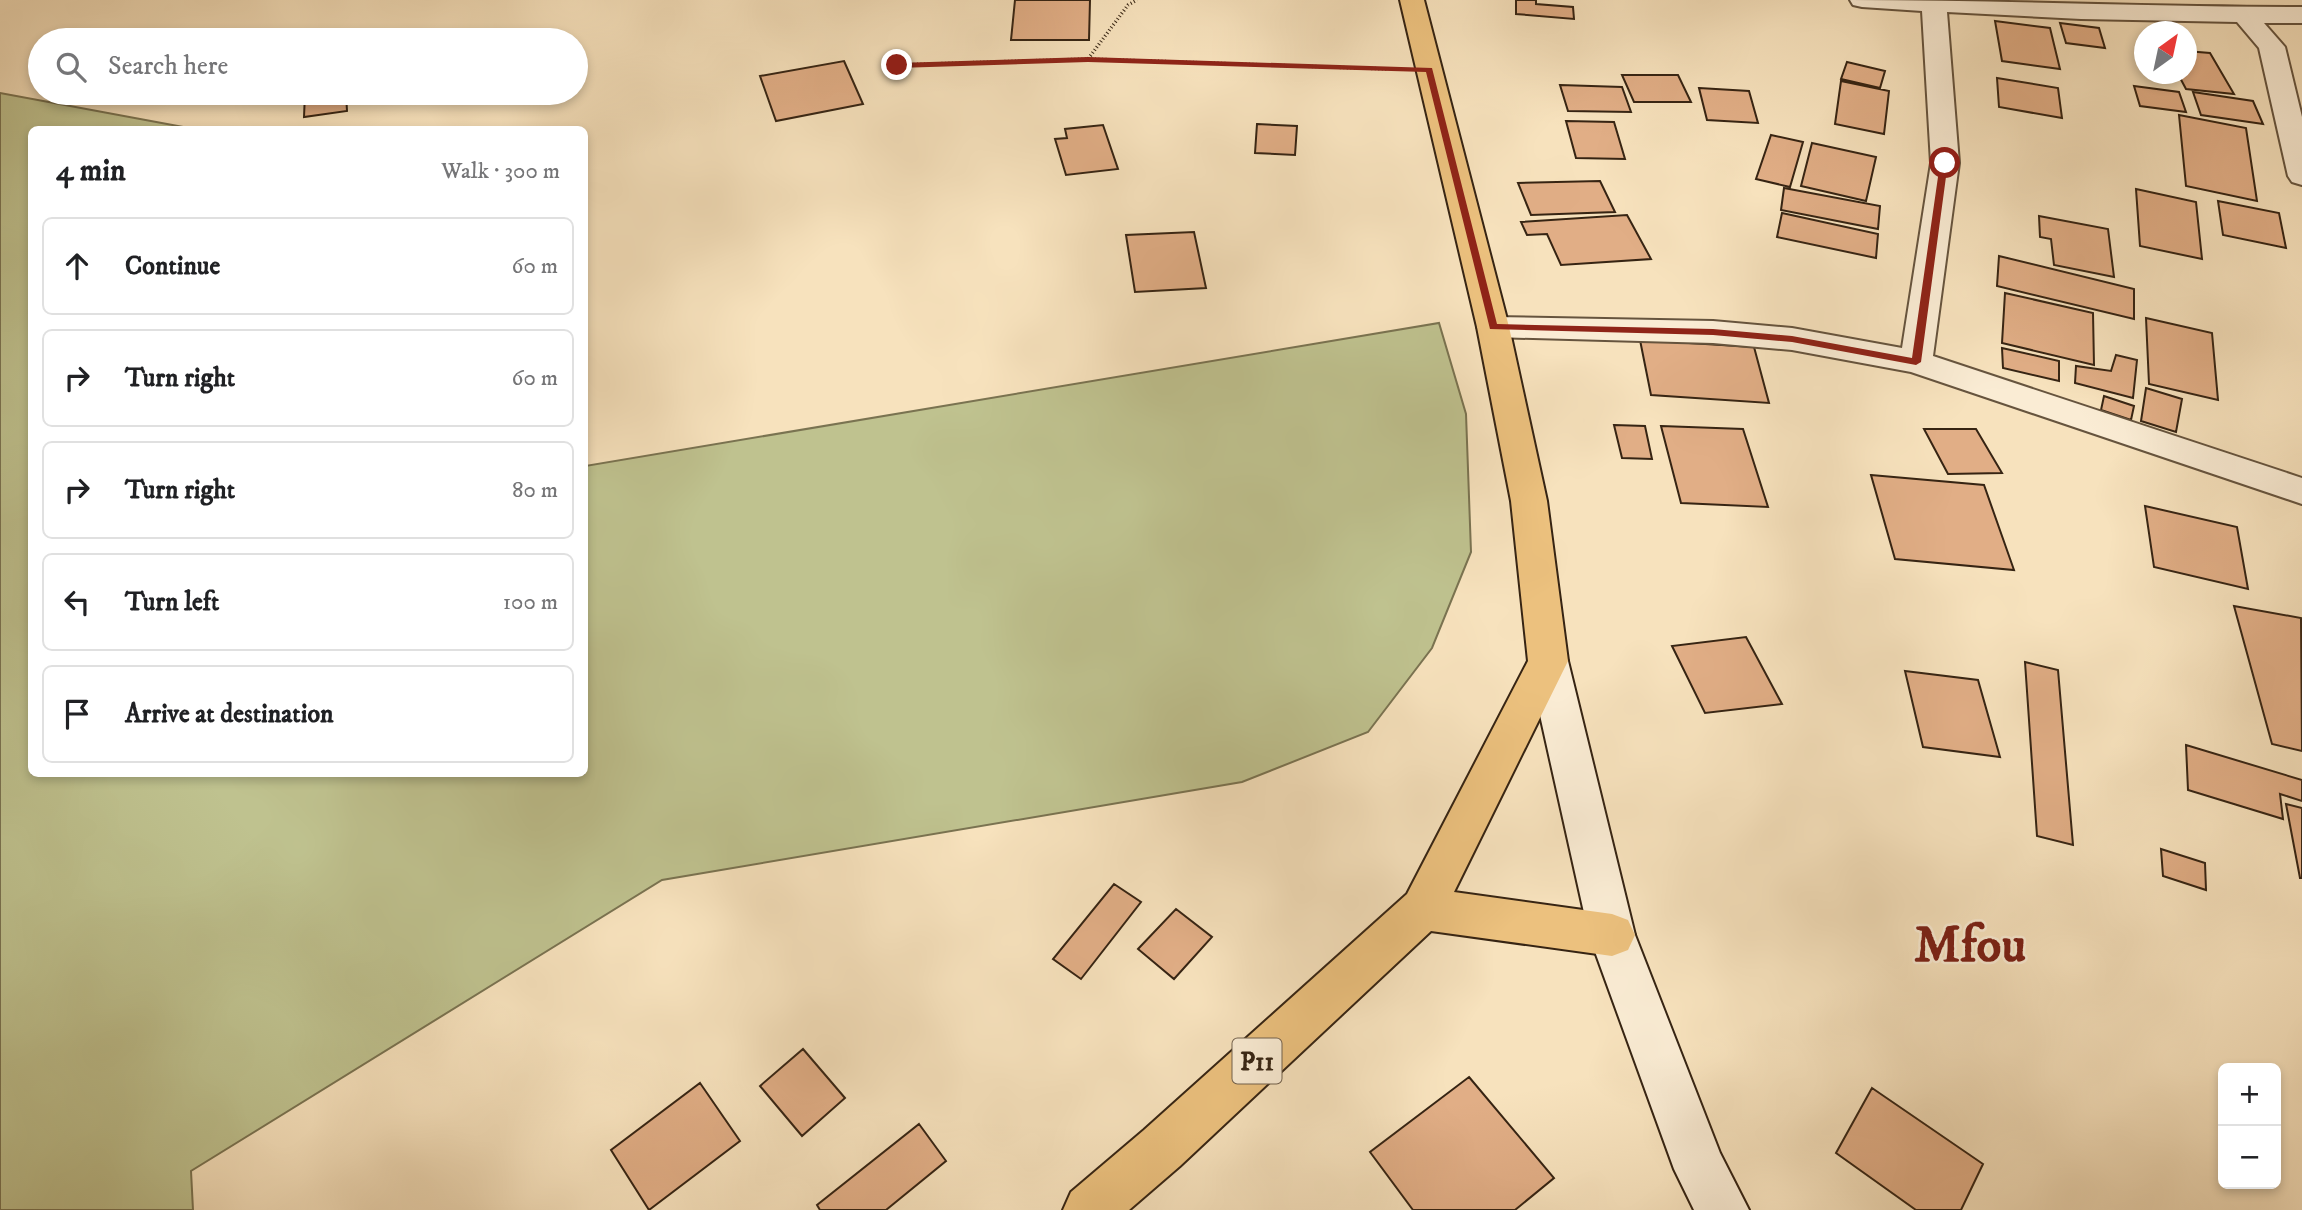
<!DOCTYPE html>
<html lang="en">
<head>
<meta charset="utf-8">
<style>
  :root { --surface:#fff; --page:#f2f2f2; --text:#202124; --muted:#757577; --line:#e0e0e0 }
  body { margin:0; font-family:"IM FELL DW Pica",serif; background:var(--page); color:var(--text) }
  .controls { position:absolute; right:21px; bottom:21px; display:grid; overflow:hidden; border-radius:10px; box-shadow:0 4px 10px #0003 }
  .controls button { width:63px; height:63px; display:grid; place-items:center; padding:0; border:0; border-bottom:2px solid var(--line); background:var(--surface); color:var(--text); font:35px sans-serif }
  .compass { position:absolute; left:2134px; top:21px; width:63px; height:63px; border-radius:50%; background:var(--surface); box-shadow:0 4px 10px #0003; rotate:33deg }
  .stop { position:absolute; width:21px; height:21px; margin:-16px; border:5px solid #8f2418; border-radius:50%; background:#fff }
  .stop.end { background:#8f2418; border-color:#fff; box-shadow:0 2px 7px #0008 }
  .list { margin:0; padding:0; list-style:none }
  h2 { display:flex; justify-content:space-between; align-items:center; height:91px; margin:0; padding:0 28px; font-size:30px }
  h2 small { font-size:23px; font-weight:400; color:var(--muted) }
  .list li { display:grid; grid-template-columns:46px 1fr auto; gap:21px; align-items:center; box-sizing:border-box; height:98px; margin:0 14px 14px; padding:0 14px; border:2px solid var(--line); border-radius:10px }
  .list b { display:block; font-size:26px; white-space:nowrap }
  .list em { font-size:23px; font-style:normal; color:var(--muted) }
  .icon { flex:none; width:38px; height:38px; fill:none; stroke:currentColor; stroke-width:2; stroke-linecap:round; stroke-linejoin:round }
  .map { position:relative; flex:none; width:2302px; height:1210px; overflow:hidden }
  .search { position:absolute; background:var(--surface); box-shadow:0 4px 10px #0003; left:28px; top:28px; width:560px; height:77px; display:flex; align-items:center; gap:18px; box-sizing:border-box; padding:0 24px; border-radius:38px; color:var(--muted); font-size:26px }
  .panel { position:absolute; background:var(--surface); box-shadow:0 4px 10px #0003; left:28px; top:126px; width:560px; height:651px; border-radius:10px }
  .map>svg:first-child { display:block }
  .green { fill:#bfc28f; stroke:#7a7351; stroke-width:2 }
  .building { fill:#e1ae86; stroke:#362413; stroke-width:2 }
  .lines { fill:none; stroke-linecap:round; stroke-linejoin:round }
  .street-casing { stroke:#66543e; stroke-width:4 }
  .secondary-casing { stroke:#362413; stroke-width:4 }
  .primary-casing { stroke:#362413; stroke-width:4 }
  .path { stroke:#362413; stroke-width:3.5; stroke-dasharray:1 2.5; stroke-linecap:butt }
  .street { fill:#faecd4; fill-rule:evenodd }
  .secondary { fill:#faecd4; fill-rule:evenodd }
  .primary { fill:#ecc17e; fill-rule:evenodd }
  .route { fill:#8f2418 }
  .labels { text-anchor:middle; stroke-width:5; stroke-linejoin:round; paint-order:stroke }
  .shield { fill:#faecd4; stroke:#71604d; stroke-width:2 }
  .shield-label { font-size:26px; font-weight:bold; fill:#362413 }
  .near-town-label { font-size:51px; font-weight:bold; fill:#7a1f14; stroke:#faecd4 }
</style>
</head>
<body>
<div class="map">
<svg width="2302" height="1210" viewBox="0 0 2302 1210">
  <rect width="100%" height="100%" fill="#f7e2bd"/>
  <filter id="stains"><feTurbulence type="fractalNoise" baseFrequency=".00286" numOctaves="4"/><feColorMatrix values="0 0 0 0 .2 0 0 0 0 .09 0 0 0 0 .02 0 0 0 .5 -.17"/></filter>
  <radialGradient id="worn" r=".72"><stop offset=".6" stop-color="#630" stop-opacity="0"/><stop offset="1" stop-color="#630" stop-opacity=".3"/></radialGradient>
  <!-- green -->
  <path class="green" d="M0 93 194 129 32 130V774H584L585 466 1439 323 1466 414 1471 552 1432 648 1368 732 1242 782 662 880 191 1171 193 1210H0Z"/>
  <!-- building -->
  <path class="building" d="M1015 0H1090L1089 40H1011Z
    M1516 0H1536V4L1573 7 1574 19 1516 14Z
    M1995 21 2050 28 2060 69 2002 61Z
    M2060 23 2099 28 2105 48 2066 43Z
    M2186 51 2210 53 2234 94 2186 89 2178 74H2186Z
    M844 61 863 104 776 121 760 76Z
    M1847 62 1885 71 1880 88 1841 79Z
    M1622 75H1678L1691 102H1634Z
    M1997 78 2058 88 2062 118 1999 107Z
    M1841 81 1889 91 1884 134 1835 124Z
    M1560 85 1622 87 1631 112 1568 111Z
    M2134 86 2179 92 2186 112 2140 106Z
    M1699 88 1749 91 1758 123 1707 120Z
    M2193 92 2253 101 2263 124 2201 115Z
    M305 93H346L347 111 304 117Z
    M2179 115 2246 128 2257 201 2186 186Z
    M1566 121 1614 122 1625 159 1576 158Z
    M1257 124 1297 126 1295 155 1255 153Z
    M1103 125 1118 169 1066 175 1055 139 1067 138 1065 129Z
    M1771 135 1803 142 1790 187 1756 179Z
    M1812 143 1876 157 1866 201 1801 186Z
    M1600 181 1615 212 1531 215 1518 183Z
    M1784 188 1880 206 1878 229 1781 210Z
    M2136 189 2196 202 2202 259 2140 246Z
    M2218 201 2279 213 2286 248 2223 235Z
    M1782 213 1878 234 1876 258 1777 237Z
    M1627 215 1651 259 1561 265 1547 234 1527 235 1521 222Z
    M2039 216 2108 229 2114 277 2054 265 2051 239 2040 237Z
    M1194 232 1206 288 1135 292 1126 235Z
    M1999 256 2134 289V319L1997 286Z
    M2005 293 2093 313 2094 365 2002 343Z
    M2146 318 2212 333 2218 400 2149 384Z
    M1640 340 1754 347 1769 403 1651 395Z
    M2002 348 2059 361V381L2003 368Z
    M2116 355 2137 360 2133 398 2075 383 2076 366 2111 371Z
    M2146 388 2182 399 2176 432 2141 421Z
    M2104 396 2134 406 2131 420 2101 410Z
    M1614 425 1645 426 1652 459 1622 458Z
    M1661 426 1743 429 1768 507 1681 503Z
    M1924 429H1976L2002 473 1948 474Z
    M1871 475 1984 485 2014 570 1895 559Z
    M2145 506 2237 527 2248 589 2154 567Z
    M2234 606 2301 618 2302 751 2272 744Z
    M1746 637 1782 704 1705 713 1672 646Z
    M2025 662 2058 670 2073 845 2037 836Z
    M1905 671 1978 680 2000 757 1923 747Z
    M2186 745 2302 780V801L2280 794 2283 819 2188 790Z
    M2286 804 2302 808V878H2300Z
    M2161 849 2205 863 2206 890 2163 876Z
    M1114 884 1141 902 1081 979 1053 959Z
    M1176 909 1212 937 1174 979 1138 949Z
    M803 1049 845 1098 802 1136 760 1086Z
    M1469 1077 1554 1178 1515 1210H1413L1370 1152Z
    M700 1083 740 1141 649 1210 611 1150Z
    M1872 1088 1983 1164 1961 1210H1916L1836 1153Z
    M919 1124 946 1161 886 1210H820L817 1205Z"/>
  <g class="lines">
    <!-- street casing -->
    <g class="street-casing">
      <path id="street" d="M1850 0C2001 0 2151 7 2302 7V23H2264L2285 47 2302 117V185L2292 182 2288 176 2259 48 2237 22 2081 19 1947 12 1959 163 1933 356 2302 478V504L1911 372 1792 350 1713 343 1493 337 1482 334 1477 327 1482 320 1493 317 1713 321 1792 328 1902 348 1931 163 1922 11 1862 7 1853 5Z"/>
    </g>
    <!-- secondary casing -->
    <g class="secondary-casing">
      <path id="secondary" d="M1548 645 1562 650 1568 661 1635 935 1720 1153 1749 1210H1694L1674 1169 1589 935 1528 661 1534 650Z"/>
    </g>
    <!-- primary casing -->
    <g class="primary-casing">
      <path id="primary" d="M1400 0H1424L1509 327 1547 501 1568 661 1454 892 1612 914 1628 920 1635 935 1628 950 1612 956 1431 931 1180 1166 1129 1210H1063L1071 1192 1144 1130 1407 894 1528 661 1511 501 1477 327Z"/>
    </g>
    <!-- path -->
    <path class="path" d="M1088 59 1388 69
      M896 65 1088 59 1128 5 1137 0"/>
    <!-- street -->
    <use href="#street" class="street"/>
    <!-- secondary -->
    <use href="#secondary" class="secondary"/>
    <!-- primary -->
    <use href="#primary" class="primary"/>
  </g>
  <!-- route -->
  <path class="route" d="M1088 57 1432 68 1497 324 1713 329 1792 336 1912 358 1940 163 1948 162 1921 362 1916 365 1792 342 1713 335 1490 329 1426 72 1088 62 897 68 893 65 897 63Z"/>
  <g class="labels">
    <!-- shield labels -->
    <rect class="shield" x="1232.5" y="1038.5" width="49" height="45" rx="5"/>
    <g class="shield-label">
      <text x="1257" y="1070">P11</text>
    </g>
    <!-- near-town labels -->
    <g class="near-town-label">
      <text x="1970" y="961">Mfou</text>
    </g>
  </g>
  <rect width="100%" height="100%" filter="url(#stains)"/>
  <rect width="100%" height="100%" fill="url(#worn)"/>
</svg>
<div class="controls">
<button>+</button>
<button>−</button>
</div>
<svg class="compass" viewBox="-18 -18 36 36"><path d="M0-13l5 13h-10z" fill="#e53935"/><path d="M0 13l5-13h-10z" fill="#757577"/></svg>
<div class="stop" style="left:1945px;top:163px"></div>
<div class="stop end" style="left:897px;top:65px"></div>
<div class="search"><svg class="icon" aria-label="search" viewBox="0 0 24 24"><circle cx="10" cy="10" r="6"/><path d="M15 15l6 6"/></svg>Search here</div>
<section class="panel">
<h2>4 min<small>Walk · 300 m</small></h2>
<ul class="list">
<li><svg class="icon" aria-label="ahead" viewBox="0 0 24 24"><path d="M12 20V5M6 11l6-6 6 6"/></svg><div><b>Continue</b></div><em>60 m</em></li>
<li><svg class="icon" aria-label="right" viewBox="0 0 24 24"><path d="M7 20v-9h11M14 6l5 5-5 5"/></svg><div><b>Turn right</b></div><em>60 m</em></li>
<li><svg class="icon" aria-label="right" viewBox="0 0 24 24"><path d="M7 20v-9h11M14 6l5 5-5 5"/></svg><div><b>Turn right</b></div><em>80 m</em></li>
<li><svg class="icon" aria-label="left" viewBox="0 0 24 24"><path d="M17 20v-9H6M10 6l-5 5 5 5"/></svg><div><b>Turn left</b></div><em>100 m</em></li>
<li><svg class="icon" aria-label="arrive" viewBox="0 0 24 24"><path d="M6 21V4h12l-3 4 3 4H6"/></svg><div><b>Arrive at destination</b></div></li>
</ul>
</section>
</div>
</body>
</html>
